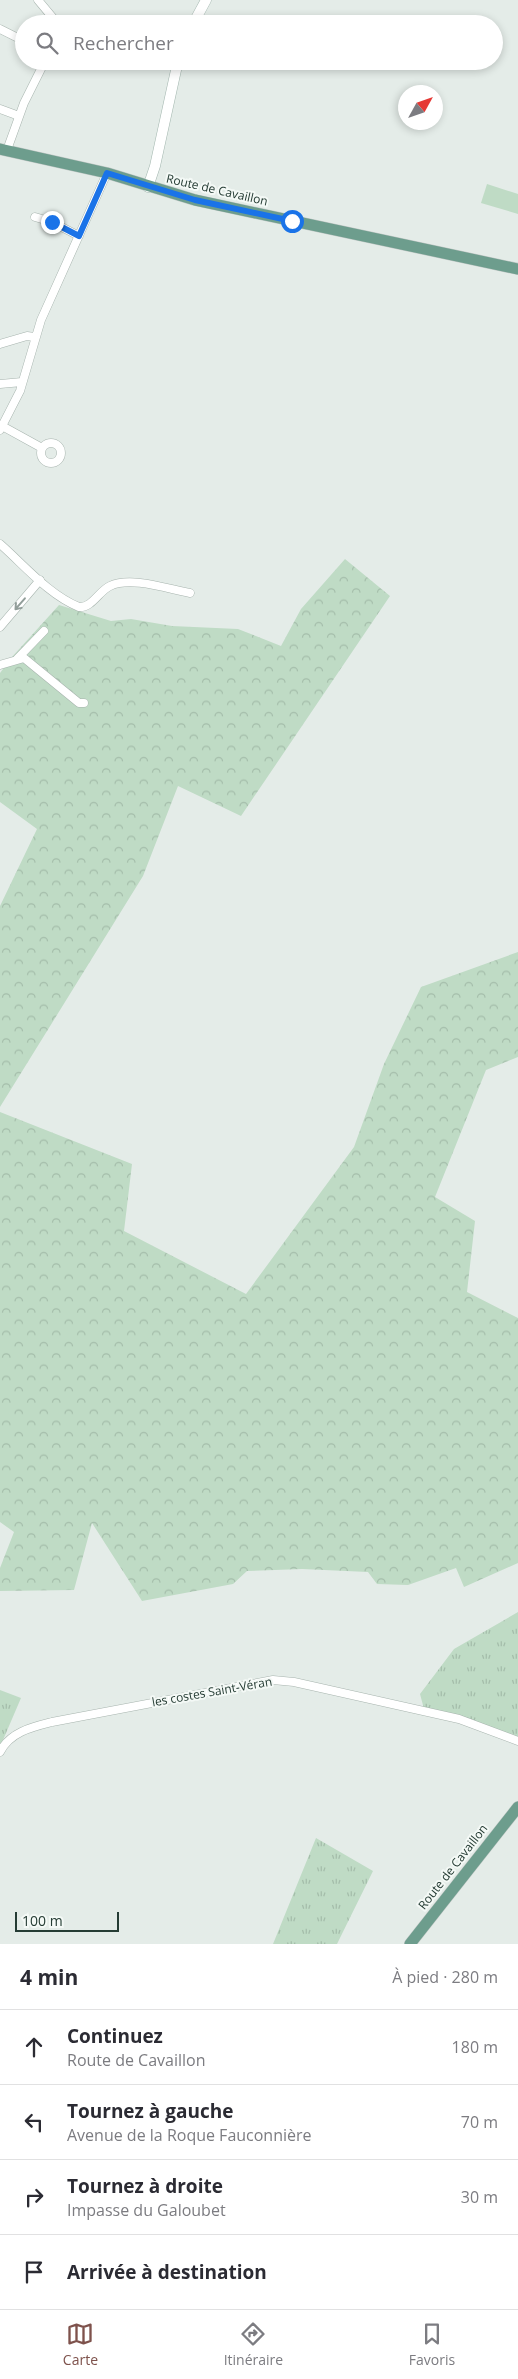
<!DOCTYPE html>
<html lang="fr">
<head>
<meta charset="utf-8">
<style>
  :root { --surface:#fff; --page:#f7f7f7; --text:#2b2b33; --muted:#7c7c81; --line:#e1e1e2; --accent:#7e524c }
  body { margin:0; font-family:"Open Sans",sans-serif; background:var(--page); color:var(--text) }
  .compass { position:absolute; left:398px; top:85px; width:45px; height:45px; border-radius:50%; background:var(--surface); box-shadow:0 2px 8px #0003; rotate:50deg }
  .scale { position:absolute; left:15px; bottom:12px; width:104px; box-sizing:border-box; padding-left:5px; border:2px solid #253c34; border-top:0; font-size:14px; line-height:18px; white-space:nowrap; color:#253c34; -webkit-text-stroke:4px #f4f9f6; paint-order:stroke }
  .stop { position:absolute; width:15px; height:15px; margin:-11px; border:4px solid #1a73e8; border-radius:50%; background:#fff }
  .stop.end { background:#1a73e8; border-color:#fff; box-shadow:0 1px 5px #0008 }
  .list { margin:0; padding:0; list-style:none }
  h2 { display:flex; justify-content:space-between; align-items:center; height:65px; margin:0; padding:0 20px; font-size:21px }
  h2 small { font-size:16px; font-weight:400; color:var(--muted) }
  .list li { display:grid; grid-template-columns:32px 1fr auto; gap:15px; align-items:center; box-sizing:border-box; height:75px; padding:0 20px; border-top:1px solid var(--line) }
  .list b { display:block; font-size:19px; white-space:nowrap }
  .list p { margin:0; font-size:16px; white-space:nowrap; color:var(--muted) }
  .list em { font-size:16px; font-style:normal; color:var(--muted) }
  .icon { flex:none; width:28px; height:28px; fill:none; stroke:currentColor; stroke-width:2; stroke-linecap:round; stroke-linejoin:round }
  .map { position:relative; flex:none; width:518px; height:1944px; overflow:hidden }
  .search { position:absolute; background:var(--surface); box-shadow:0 2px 8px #0003; left:15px; right:15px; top:15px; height:55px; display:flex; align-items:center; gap:12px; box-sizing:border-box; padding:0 18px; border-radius:28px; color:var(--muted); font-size:19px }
  .sheet { height:365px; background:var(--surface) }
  nav { display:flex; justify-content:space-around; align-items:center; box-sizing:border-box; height:70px; border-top:1px solid var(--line); background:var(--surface); font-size:14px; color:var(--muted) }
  nav a { display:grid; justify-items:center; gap:2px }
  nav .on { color:var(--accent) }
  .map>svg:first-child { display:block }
  .grass { fill:url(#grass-tufts) }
  .forest { fill:url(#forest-crowns) }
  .park { fill:#bfdbc5 }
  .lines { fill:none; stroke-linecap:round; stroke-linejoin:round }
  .street-casing { stroke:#a7b4ae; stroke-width:9 }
  .secondary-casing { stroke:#a3b7af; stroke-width:11 }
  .primary-casing { stroke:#c2c8c6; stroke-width:12 }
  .street { stroke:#fff; stroke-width:8 }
  .secondary { stroke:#fff; stroke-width:10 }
  .primary { stroke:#6d9d8d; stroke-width:11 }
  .oneway { stroke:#929e9a }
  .route { stroke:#1a73e8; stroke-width:6 }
  .labels { text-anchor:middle; stroke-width:4; stroke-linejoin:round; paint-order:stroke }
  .street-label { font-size:12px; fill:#253c34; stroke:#f4f9f6 }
</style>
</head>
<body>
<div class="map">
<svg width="518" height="1944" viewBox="0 0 518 1944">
  <defs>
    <pattern id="grass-tufts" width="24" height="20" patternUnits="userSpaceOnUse" patternTransform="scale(1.25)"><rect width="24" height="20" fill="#bfdbc5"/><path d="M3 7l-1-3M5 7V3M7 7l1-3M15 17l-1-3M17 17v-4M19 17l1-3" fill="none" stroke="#a4bdaa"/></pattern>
    <pattern id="forest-crowns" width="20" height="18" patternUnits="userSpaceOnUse" patternTransform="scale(1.25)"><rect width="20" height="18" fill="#bfdbc5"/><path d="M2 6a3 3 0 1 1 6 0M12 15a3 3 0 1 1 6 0" fill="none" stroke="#a4bdaa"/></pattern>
  </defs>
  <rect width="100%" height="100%" fill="#e4ece8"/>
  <!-- grass -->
  <path class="grass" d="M518 1612V1737L470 1719 424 1709 420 1694 454 1649Z
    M0 1690 21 1698 0 1747Z
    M316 1838 373 1871 337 1944H273Z"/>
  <!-- forest -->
  <path class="forest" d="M345 559 390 596 241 816 178 786 143 876 0 1107V906L37 829 0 802V673L12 657 59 605 111 621 131 619 172 626 238 629 281 646 301 609Z
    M518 952V1057L486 1070 435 1197 475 1221 467 1292 518 1318V1563L464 1587 456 1568 408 1585 377 1584 368 1572 302 1569 247 1571 233 1584 142 1601 92 1523 74 1590 0 1591V1568L14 1532 0 1522V1112L132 1164 124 1231 246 1294 354 1147 384 1064 421 987Z"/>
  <!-- park -->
  <path class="park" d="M487 184 518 194V214L481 203Z"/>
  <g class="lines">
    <!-- street casing -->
    <g class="street-casing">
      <path id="street" d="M38 0 58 24
        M0 29 24 41
        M0 109 19 116
        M7 150 24 103 45 61
        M35 217 52 222 79 236
        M0 344 27 336 34 337
        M0 384 22 382
        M2 426 42 448
        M0 430 20 391 41 320 107 173
        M41 453a10 10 0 1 1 20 0a10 10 0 1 1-20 0Z
        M0 544C24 565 49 595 79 607 92 608 99 591 110 586 131 576 168 589 190 593
        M0 627 40 580
        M17 659 44 631
        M0 665 24 658 79 703H84
        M0 1752C10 1732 32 1727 52 1722L273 1680 294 1682 459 1719 518 1741"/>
    </g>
    <!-- secondary casing -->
    <g class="secondary-casing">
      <path id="secondary" d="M193 24 206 0
        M148 187 155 166 178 61"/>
    </g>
    <!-- primary casing -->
    <g class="primary-casing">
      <path id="primary" d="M0 149 107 173 195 200 518 269
        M410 1944 518 1807"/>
    </g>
    <!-- street -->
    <use href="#street" class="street"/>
    <!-- secondary -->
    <use href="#secondary" class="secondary"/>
    <!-- primary -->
    <use href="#primary" class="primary"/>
  </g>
  <!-- one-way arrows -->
  <defs><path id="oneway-shaft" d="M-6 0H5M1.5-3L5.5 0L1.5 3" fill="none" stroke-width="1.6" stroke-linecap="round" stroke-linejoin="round" transform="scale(1.25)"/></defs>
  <use class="oneway" href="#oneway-shaft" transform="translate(20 604) rotate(131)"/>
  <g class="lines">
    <!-- route -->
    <path class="route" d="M52 222 79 236 107 173 195 200 292 221"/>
  </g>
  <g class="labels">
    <!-- street labels -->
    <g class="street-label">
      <text transform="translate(217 190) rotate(13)" y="4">Route de Cavaillon</text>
      <text transform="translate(212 1692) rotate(-10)" y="4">les costes Saint-Véran</text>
      <text transform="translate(453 1867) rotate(-52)" y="4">Route de Cavaillon</text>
    </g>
  </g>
</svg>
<svg class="compass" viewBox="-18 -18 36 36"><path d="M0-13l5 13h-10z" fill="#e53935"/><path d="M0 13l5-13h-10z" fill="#7c7c81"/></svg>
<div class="scale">100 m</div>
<div class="stop" style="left:292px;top:221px"></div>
<div class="stop end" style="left:52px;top:222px"></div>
<div class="search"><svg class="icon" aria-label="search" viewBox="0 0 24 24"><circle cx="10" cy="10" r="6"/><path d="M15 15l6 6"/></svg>Rechercher</div>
</div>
<section class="sheet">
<h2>4 min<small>À pied · 280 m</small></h2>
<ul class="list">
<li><svg class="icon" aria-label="ahead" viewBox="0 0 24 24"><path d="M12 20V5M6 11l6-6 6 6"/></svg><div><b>Continuez</b><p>Route de Cavaillon</p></div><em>180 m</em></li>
<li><svg class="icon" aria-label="left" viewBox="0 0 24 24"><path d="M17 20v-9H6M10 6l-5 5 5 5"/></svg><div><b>Tournez à gauche</b><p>Avenue de la Roque Fauconnière</p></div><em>70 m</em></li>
<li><svg class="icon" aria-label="right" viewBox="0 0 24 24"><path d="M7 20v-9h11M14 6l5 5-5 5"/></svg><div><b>Tournez à droite</b><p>Impasse du Galoubet</p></div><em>30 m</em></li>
<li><svg class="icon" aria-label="arrive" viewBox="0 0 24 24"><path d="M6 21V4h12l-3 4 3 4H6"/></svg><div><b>Arrivée à destination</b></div></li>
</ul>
</section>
<nav>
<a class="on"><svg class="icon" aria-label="map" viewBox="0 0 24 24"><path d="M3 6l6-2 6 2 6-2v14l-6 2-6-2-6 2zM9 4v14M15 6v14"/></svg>Carte</a>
<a><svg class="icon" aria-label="directions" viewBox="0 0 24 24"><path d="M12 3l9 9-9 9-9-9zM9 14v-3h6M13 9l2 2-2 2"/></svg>Itinéraire</a>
<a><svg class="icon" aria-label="saved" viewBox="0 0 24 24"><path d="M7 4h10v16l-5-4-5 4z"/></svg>Favoris</a>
</nav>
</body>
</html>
